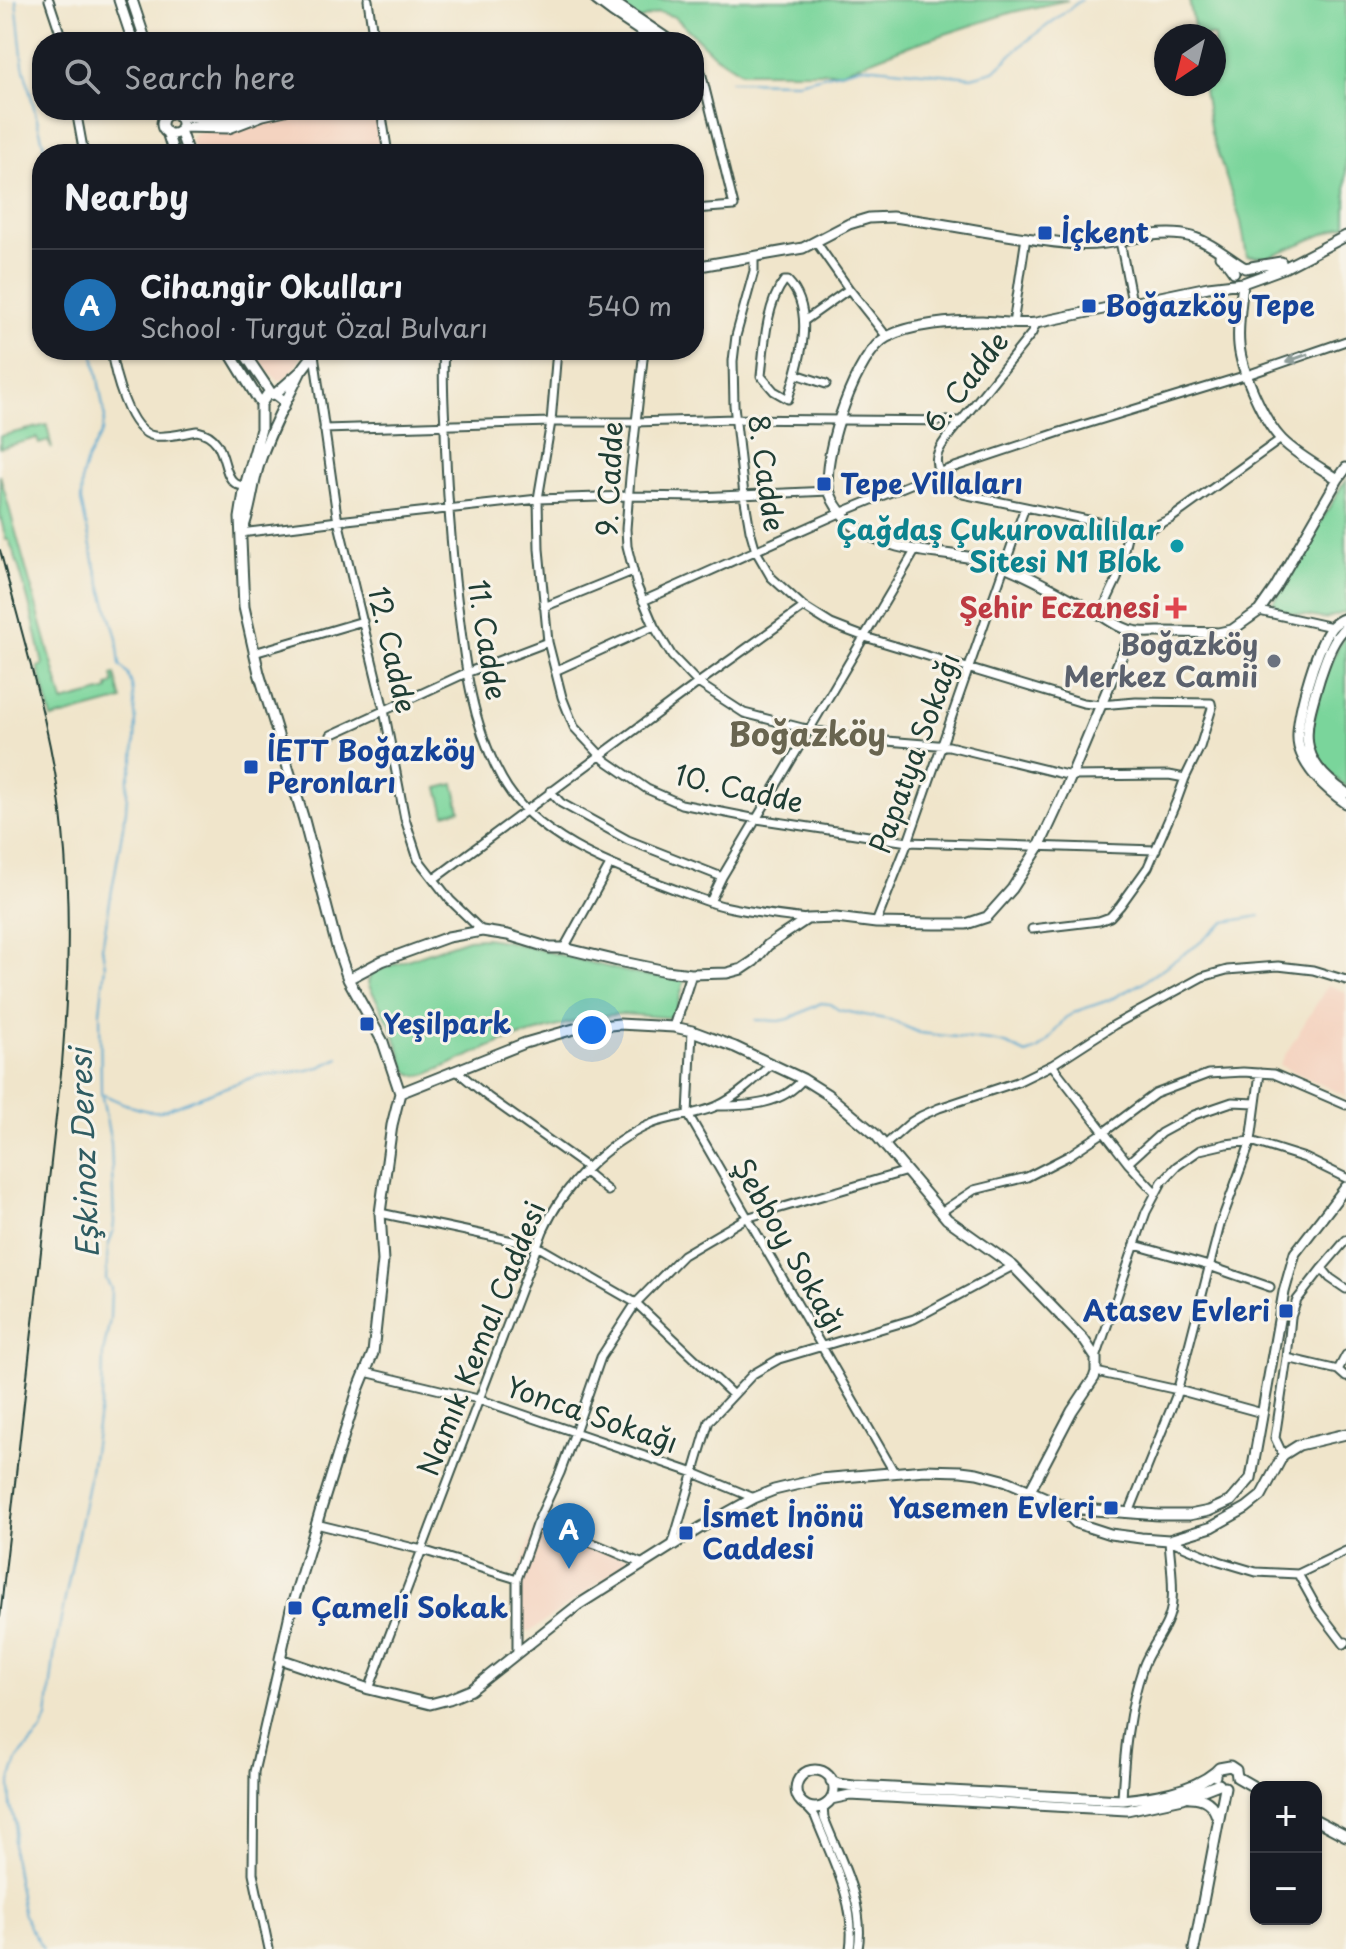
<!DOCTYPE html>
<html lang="en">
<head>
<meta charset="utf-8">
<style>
  :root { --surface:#171b24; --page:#20242c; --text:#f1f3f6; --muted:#9ea1a6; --line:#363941; --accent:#1f6fb2 }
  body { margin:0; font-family:"Playpen Sans",sans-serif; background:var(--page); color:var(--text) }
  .controls { position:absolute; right:24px; bottom:24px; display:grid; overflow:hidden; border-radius:16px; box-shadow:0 2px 6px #0004 }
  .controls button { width:72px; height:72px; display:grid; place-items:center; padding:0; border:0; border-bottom:2px solid var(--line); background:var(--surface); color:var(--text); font:40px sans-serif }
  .compass { position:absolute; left:1154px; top:24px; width:72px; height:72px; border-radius:50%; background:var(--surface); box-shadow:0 2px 6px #0004; rotate:215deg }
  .you { position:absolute; left:592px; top:1030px; width:28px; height:28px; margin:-20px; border:6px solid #fff; border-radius:50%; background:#1a73e8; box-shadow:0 0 0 12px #1a73e833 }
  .badge { display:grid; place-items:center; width:52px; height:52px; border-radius:50%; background:var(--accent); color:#fff; font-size:26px; font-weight:700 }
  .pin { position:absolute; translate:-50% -66px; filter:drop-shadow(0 2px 4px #0008) }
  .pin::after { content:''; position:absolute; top:42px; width:28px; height:24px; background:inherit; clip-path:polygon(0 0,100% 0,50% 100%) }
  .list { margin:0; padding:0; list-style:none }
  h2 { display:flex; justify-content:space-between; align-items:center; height:104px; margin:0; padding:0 32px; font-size:34px }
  h2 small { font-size:26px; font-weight:400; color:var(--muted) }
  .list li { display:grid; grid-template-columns:52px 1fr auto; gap:24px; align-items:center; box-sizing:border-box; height:112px; padding:0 32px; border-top:2px solid var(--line) }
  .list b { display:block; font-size:30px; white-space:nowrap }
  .list p { margin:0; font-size:26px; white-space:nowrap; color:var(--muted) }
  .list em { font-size:26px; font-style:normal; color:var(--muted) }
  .icon { flex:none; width:44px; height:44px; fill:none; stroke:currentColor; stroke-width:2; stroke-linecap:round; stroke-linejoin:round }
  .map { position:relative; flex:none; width:1346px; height:1949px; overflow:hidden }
  .search { position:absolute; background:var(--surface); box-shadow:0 2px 6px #0004; left:32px; top:32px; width:672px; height:88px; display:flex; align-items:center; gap:20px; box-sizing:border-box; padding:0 28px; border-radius:32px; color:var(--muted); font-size:30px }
  .panel { position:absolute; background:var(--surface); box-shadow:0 2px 6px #0004; left:32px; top:144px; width:672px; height:216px; border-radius:32px }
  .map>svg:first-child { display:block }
  .built { fill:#f4d3c0 }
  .green { fill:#7ad59b; stroke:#4c8968; stroke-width:2 }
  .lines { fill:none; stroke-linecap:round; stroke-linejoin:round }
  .stream { stroke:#53a5ce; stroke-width:2 }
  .minor-casing { stroke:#3e564b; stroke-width:11 }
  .tertiary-casing { stroke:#3e564b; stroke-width:13 }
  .minor { stroke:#fff; stroke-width:7 }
  .tertiary { stroke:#fff; stroke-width:9 }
  .rail { stroke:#1f3d34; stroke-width:2 }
  .oneway { fill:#8f9e9a }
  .transit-dot { fill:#1a4fb4; stroke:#f7f3e8; stroke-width:3 }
  .culture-dot { fill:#0f9aa8; stroke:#f7f3e8; stroke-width:3 }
  .health-dot { fill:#e0444e; stroke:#f7f3e8; stroke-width:3 }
  .worship-dot { fill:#6b7280; stroke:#f7f3e8; stroke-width:3 }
  .labels { text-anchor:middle; stroke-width:6; stroke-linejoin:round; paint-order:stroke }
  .transit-label { font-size:28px; font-weight:bold; fill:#164399; stroke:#f7f3e8; text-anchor:start }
  .street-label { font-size:28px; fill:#1f3d34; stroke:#f7f3e8 }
  .culture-label { font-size:28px; font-weight:bold; fill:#0d838f; stroke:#f7f3e8; text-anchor:end }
  .health-label { font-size:28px; font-weight:bold; fill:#be3a42; stroke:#f7f3e8; text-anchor:end }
  .worship-label { font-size:28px; font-weight:bold; fill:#5b616d; stroke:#f7f3e8; text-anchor:end }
  .water-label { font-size:30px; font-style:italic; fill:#2f5c62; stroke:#f7f3e8 }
  .quarter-label { font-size:32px; font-weight:bold; fill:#696550; stroke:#f7f3e8 }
</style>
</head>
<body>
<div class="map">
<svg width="1346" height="1949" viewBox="0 0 1346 1949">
  <rect width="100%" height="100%" fill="#f7f3e8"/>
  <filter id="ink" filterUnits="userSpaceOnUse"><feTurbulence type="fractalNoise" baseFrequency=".0125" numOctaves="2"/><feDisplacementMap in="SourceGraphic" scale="16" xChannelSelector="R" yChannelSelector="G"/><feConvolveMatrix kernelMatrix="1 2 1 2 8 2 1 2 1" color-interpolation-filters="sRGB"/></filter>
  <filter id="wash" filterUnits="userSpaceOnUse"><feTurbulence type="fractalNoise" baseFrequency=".006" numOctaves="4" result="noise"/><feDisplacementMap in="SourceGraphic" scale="32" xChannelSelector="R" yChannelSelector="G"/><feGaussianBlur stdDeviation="1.8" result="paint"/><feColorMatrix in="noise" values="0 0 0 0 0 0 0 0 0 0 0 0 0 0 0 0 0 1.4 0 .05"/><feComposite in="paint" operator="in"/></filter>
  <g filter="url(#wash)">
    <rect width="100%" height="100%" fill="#f0e5cb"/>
    <!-- built -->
    <path class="built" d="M378 110 385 154H192L191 140 193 135 200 132 234 130 265 121 275 116 297 111H303L308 115Z
      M252 350H306L292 372 283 380H278L270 373Z
      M1328 985 1346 992V1096L1279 1065Z
      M536 1525 632 1559 530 1632H525L517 1621V1579Z"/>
    <!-- green -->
    <path class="green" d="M606 0H1068L1013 12 902 48 840 72H741L713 54 675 17 659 12 634 22Z
      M1189 0H1346V225L1268 257 1247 256 1241 222 1211 133 1203 84H1214V36H1196Z
      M47 425 52 449 48 441 39 444 37 438 0 448V436Z
      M0 475 63 702 109 690 108 686 114 684 112 675 115 674 122 700 52 719 38 667 43 665C34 622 25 581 9 540H6L0 515Z
      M1346 479V612L1325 619 1269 609Z
      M1346 635V787C1334 777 1323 769 1317 755 1315 750 1313 742 1312 736 1312 713 1332 652 1346 635Z
      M454 784 460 810 445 814 438 788Z
      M485 938 505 941 639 975 685 979 674 1018 622 1014 591 1017 501 1042 428 1074C419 1076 412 1077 406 1069L391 1026 369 986 368 981 372 972 468 939Z"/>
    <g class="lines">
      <!-- stream -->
      <path class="stream" d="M16 0 23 65 46 154
        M730 81 798 82 864 66 971 77 994 71 1023 44 1081 0
        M756 1020 780 1021 789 1019 821 1003 830 1004 839 1010 890 1020 920 1033 991 1041 1006 1044 1026 1054 1037 1050 1046 1043 1065 1018 1077 1011 1109 1000 1140 984 1197 945 1225 922 1260 916
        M104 1095C123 1103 141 1113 161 1111L256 1076 304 1071 320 1067 339 1058
        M43 1949 29 1927 23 1912 13 1856V1842L16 1825 11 1807 10 1785 13 1772 18 1758 42 1731 47 1718 55 1649 88 1484 98 1419 102 1401 103 1354 110 1319 111 1288 106 1279 108 1247 113 1232 114 1222 111 1144 101 1092 100 1012 105 965 102 947 126 810 128 780 134 760 136 722 132 685 128 674 120 665 117 638 95 565 81 501 82 477 87 460 102 432 105 418 93 350"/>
    </g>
  </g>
  <g filter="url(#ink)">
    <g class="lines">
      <!-- minor casing -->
      <g class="minor-casing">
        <path id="minor" d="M49 0 63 42
          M368 0 374 42
          M694 55 699 64 734 206 694 209
          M76 110 84 154
          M381 110 388 154
          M1120 241 1132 302
          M816 242 849 289 887 337
          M754 256V271L736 336 733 361 734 405 744 495 750 530 756 551 771 577 804 607 831 624 849 631 865 637 1083 703 1100 705 1136 702 1211 703 1212 708 1200 747 1185 778 1177 800 1148 867 1120 906 1110 917 1099 921 1032 929
          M784 281H788C817 311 799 365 788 399L774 391 761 376C764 348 766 304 784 281Z
          M804 321 849 289
          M1036 323 1032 333C1010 360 988 388 966 415 958 425 940 443 937 456 933 472 950 487 963 494L1136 530 1151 528 1170 519 1281 439
          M1013 324 1026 237
          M111 350C114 371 128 432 154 436 167 438 184 433 197 431 229 437 220 473 235 483 238 486 243 486 248 486
          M444 350C442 377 444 402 445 429 446 479 450 529 455 580 463 648 468 718 502 779 533 836 608 865 666 886 685 893 704 901 723 906 751 912 779 916 807 919
          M557 350 551 422 538 499 539 549 548 642 562 697 574 727 605 760 647 789 681 804 757 819 908 842 1156 850
          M644 350 630 477 626 529 627 546 637 586 654 626 672 656 698 683 744 713 802 728 862 739 949 746 1071 776 1169 775 1185 778
          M314 354 337 516 384 710 405 819 418 859 450 900 482 931
          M796 374 826 384
          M324 429 551 422H635L735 419 961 421
          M241 533 338 521 538 499 629 496 699 497 829 491
          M643 601 840 513 940 472 1060 432 1247 375 1346 341
          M544 607 633 571
          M1259 611 1332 627
          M1100 615 1117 579 1129 528
          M254 653 363 621
          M555 671 654 626
          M331 735 466 673 548 642
          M550 791 561 803 628 840 722 877
          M434 879 698 683 804 607
          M710 902 722 877 915 551
          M876 923 908 842 1025 507
          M564 948 610 865
          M692 1031 688 1114 894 1472
          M1052 1065 1128 1163 1155 1192
          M457 1071 488 1097 585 1166V1172L608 1191
          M719 1106C750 1106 782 1105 803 1079
          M885 1145 911 1122 921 1116 939 1108 1017 1082 1052 1065 1114 1025 1202 977 1227 970 1278 966 1313 970 1346 980
          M1128 1163 1161 1133 1194 1115 1232 1102 1256 1103
          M941 1212 974 1190 1027 1177 1068 1156 1104 1132 1155 1094 1208 1074 1243 1072 1274 1074 1346 1105
          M380 1213 537 1246 636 1303 733 1395
          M1346 1240 1322 1268 1330 1278 1346 1289
          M1135 1245 1209 1266 1270 1287
          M1346 1355 1338 1370 1346 1377
          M1096 1358 1146 1212 1162 1182 1177 1166 1200 1150 1226 1144 1251 1141 1305 1158 1346 1178
          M1287 1358 1291 1317 1297 1300 1322 1268
          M365 1372 478 1399 694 1473 754 1498
          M1096 1372 1178 1390 1262 1413
          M1283 1455 1275 1438 1287 1358 1338 1370
          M1129 1513 1176 1396 1220 1225 1251 1141 1260 1073
          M316 1524 422 1550 517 1579
          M536 1525 598 1545 643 1564
          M672 1546 709 1421 753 1374 779 1359 914 1319 1013 1266
          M1346 1551 1298 1574 1318 1610 1344 1644 1346 1642
          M517 1653V1579L536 1525 560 1473 575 1432 601 1357 636 1303 683 1255 746 1218 907 1171
          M369 1689 543 1231C564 1185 605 1144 651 1124 672 1116 697 1115 717 1106 737 1097 755 1080 771 1064
          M1122 1800C1124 1756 1128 1710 1143 1667 1151 1644 1171 1627 1172 1601 1174 1581 1170 1559 1169 1540L1219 1561 1256 1572 1298 1574
          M805 1805 815 1816C831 1858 857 1903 850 1949
          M823 1806 824 1818C840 1859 866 1904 858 1949
          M269 1949 253 1873 254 1772 280 1659"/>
      </g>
      <!-- tertiary casing -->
      <g class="tertiary-casing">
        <path id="tertiary" d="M119 0 133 42
          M132 0 146 42
          M596 0 612 12 657 42
          M610 0 669 40
          M162 124a10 10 0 1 1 20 0a10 10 0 1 1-20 0Z
          M177 116 222 121 253 110
          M181 127 229 128 263 115 285 110
          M180 130 188 154
          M167 132 174 154
          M1346 236 1284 268 1243 283 1208 287 1036 323C1018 325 1000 322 982 321 954 321 911 324 887 337 857 352 823 453 828 485 831 502 840 514 853 525 899 560 955 548 1004 566 1037 579 1069 599 1101 615 1111 621 1123 630 1134 631 1141 633 1150 632 1158 632 1178 632 1198 632 1218 633L1232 630 1259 611 1275 588 1338 479 1346 468
          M1220 256 1226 261 1234 272
          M694 267 803 248 849 224 869 218 892 217C953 224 1014 239 1076 244 1113 248 1156 226 1192 237 1212 243 1228 258 1245 268L1281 262
          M1243 283C1241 304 1237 325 1239 345 1241 370 1264 422 1282 440 1297 455 1319 467 1338 479
          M228 350 261 404
          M242 350 271 393
          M275 394 301 371 317 350
          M284 407 283 400 275 394 267 395 261 404V429L245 486 240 518 244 607 259 673 304 820 337 947 348 979 383 1042 400 1093 392 1125 380 1213 383 1261 373 1353 358 1390 321 1509 291 1609 280 1659 369 1689 430 1704 449 1699 471 1690 578 1605 700 1528 754 1498 774 1490 820 1479 925 1470 961 1471 977 1473 1007 1481 1069 1508 1158 1515H1189L1209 1511 1231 1501 1251 1478 1284 1292 1295 1253 1346 1187
          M242 532C251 510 252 487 259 464 269 432 286 402 301 371
          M1346 618C1340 620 1335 623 1331 628 1316 648 1293 723 1299 747 1306 771 1326 789 1346 803
          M1346 627C1332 639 1326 660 1320 677 1304 730 1294 757 1346 793
          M348 979 382 961 448 937 482 931 508 935 550 948H564L618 961 666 971 691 974 727 973 742 969 754 961 768 945 807 919 836 918 876 923 934 924H966L987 917 1012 889 1039 847 1064 793 1132 631
          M674 1027 691 974
          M400 1093 525 1043 574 1029 619 1024 674 1027 692 1031 735 1047 803 1079 827 1094 875 1134 947 1219 1013 1266 1084 1340 1096 1358V1372L1094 1378 1072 1411 1030 1491
          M1069 1508 1070 1517 1076 1523 1110 1534 1141 1538 1169 1540 1212 1527 1246 1508 1261 1496 1283 1455 1299 1445 1346 1434
          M796 1789a19 19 0 1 1 38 0a19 19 0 1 1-38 0Z
          M1215 1776V1772L1219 1768 1230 1766 1236 1770 1237 1777 1256 1788
          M831 1781 838 1784 854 1786 1122 1800C1152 1797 1191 1792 1215 1772
          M1190 1797C1204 1797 1213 1803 1217 1817
          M831 1799 850 1795 1127 1810 1183 1798 1219 1784
          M1316 1820 1346 1836
          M1194 1949 1225 1787"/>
      </g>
      <!-- minor -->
      <use href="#minor" class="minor"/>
      <!-- tertiary -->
      <use href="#tertiary" class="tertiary"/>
      <!-- rail -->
      <path class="rail" d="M0 550C24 643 54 736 63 831 71 909 68 986 62 1064L0 1617"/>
    </g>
    <!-- one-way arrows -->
    <defs><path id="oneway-solid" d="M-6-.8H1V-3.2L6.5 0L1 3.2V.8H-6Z" transform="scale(2)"/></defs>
    <use class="oneway" href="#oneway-solid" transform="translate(1297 358) rotate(161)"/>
  </g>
  <!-- markers -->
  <g class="transit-dot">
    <rect x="1037" y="225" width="16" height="16" rx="4"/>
    <rect x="1081" y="298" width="16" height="16" rx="4"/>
    <rect x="816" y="476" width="16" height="16" rx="4"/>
    <rect x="243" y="759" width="16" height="16" rx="4"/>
    <rect x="359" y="1016" width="16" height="16" rx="4"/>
    <rect x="1278" y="1303" width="16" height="16" rx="4"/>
    <rect x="1103" y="1500" width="16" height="16" rx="4"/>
    <rect x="678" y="1525" width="16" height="16" rx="4"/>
    <rect x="287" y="1600" width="16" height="16" rx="4"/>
  </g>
  <circle class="culture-dot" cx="1177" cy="546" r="8"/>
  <path class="health-dot" d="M1172 596h8v8h8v8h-8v8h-8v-8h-8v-8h8z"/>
  <circle class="worship-dot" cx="1274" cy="661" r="8"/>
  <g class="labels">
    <!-- transit labels -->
    <g class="transit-label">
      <text x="1061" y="243">İçkent</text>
      <text x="1105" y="316">Boğazköy Tepe</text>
      <text x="840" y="494">Tepe Villaları</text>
      <text x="267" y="761">İETT Boğazköy<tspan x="267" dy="32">Peronları</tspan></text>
      <text x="383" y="1034">Yeşilpark</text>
      <text x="1270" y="1321" text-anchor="end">Atasev Evleri</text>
      <text x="1095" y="1518" text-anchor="end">Yasemen Evleri</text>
      <text x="702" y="1527">İsmet İnönü<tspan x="702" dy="32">Caddesi</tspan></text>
      <text x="311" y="1618">Çameli Sokak</text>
    </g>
    <!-- street labels -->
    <g class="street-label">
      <text transform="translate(966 382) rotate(-52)" y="10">6. Cadde</text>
      <text transform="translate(766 473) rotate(82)" y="10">8. Cadde</text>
      <text transform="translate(610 479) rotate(-87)" y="10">9. Cadde</text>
      <text transform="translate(487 640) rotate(81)" y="10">11. Cadde</text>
      <text transform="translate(392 650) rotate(77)" y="10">12. Cadde</text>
      <text transform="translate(915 753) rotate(-70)" y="10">Papatya Sokağı</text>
      <text transform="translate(739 789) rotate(13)" y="10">10. Cadde</text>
      <text transform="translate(789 1246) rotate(60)" y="10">Şebboy Sokağı</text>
      <text transform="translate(482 1339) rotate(-68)" y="10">Namık Kemal Caddesi</text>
      <text transform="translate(592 1415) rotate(19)" y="10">Yonca Sokağı</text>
    </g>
    <!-- culture labels -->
    <g class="culture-label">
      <text x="1161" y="540">Çağdaş Çukurovalılılar<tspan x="1161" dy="32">Sitesi N1 Blok</tspan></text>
    </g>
    <!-- health labels -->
    <g class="health-label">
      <text x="1160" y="618">Şehir Eczanesi</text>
    </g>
    <!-- worship labels -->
    <g class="worship-label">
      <text x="1258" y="655">Boğazköy<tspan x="1258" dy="32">Merkez Camii</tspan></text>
    </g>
    <!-- water labels -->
    <g class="water-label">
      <text transform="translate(85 1153) rotate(-92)" y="10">Eşkinoz Deresi</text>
    </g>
    <!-- quarter labels -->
    <g class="quarter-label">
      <text x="807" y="746">Boğazköy</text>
    </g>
  </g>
</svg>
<div class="controls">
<button>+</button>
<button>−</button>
</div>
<svg class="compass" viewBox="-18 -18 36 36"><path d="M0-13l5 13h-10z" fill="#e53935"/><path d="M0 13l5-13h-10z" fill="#9ea1a6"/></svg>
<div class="you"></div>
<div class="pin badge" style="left:569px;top:1569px">A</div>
<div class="search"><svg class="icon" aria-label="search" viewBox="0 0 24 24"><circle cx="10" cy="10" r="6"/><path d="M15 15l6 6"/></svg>Search here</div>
<section class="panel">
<h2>Nearby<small></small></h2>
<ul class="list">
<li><span class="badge">A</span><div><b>Cihangir Okulları</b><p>School · Turgut Özal Bulvarı</p></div><em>540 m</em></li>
</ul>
</section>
</div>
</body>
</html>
